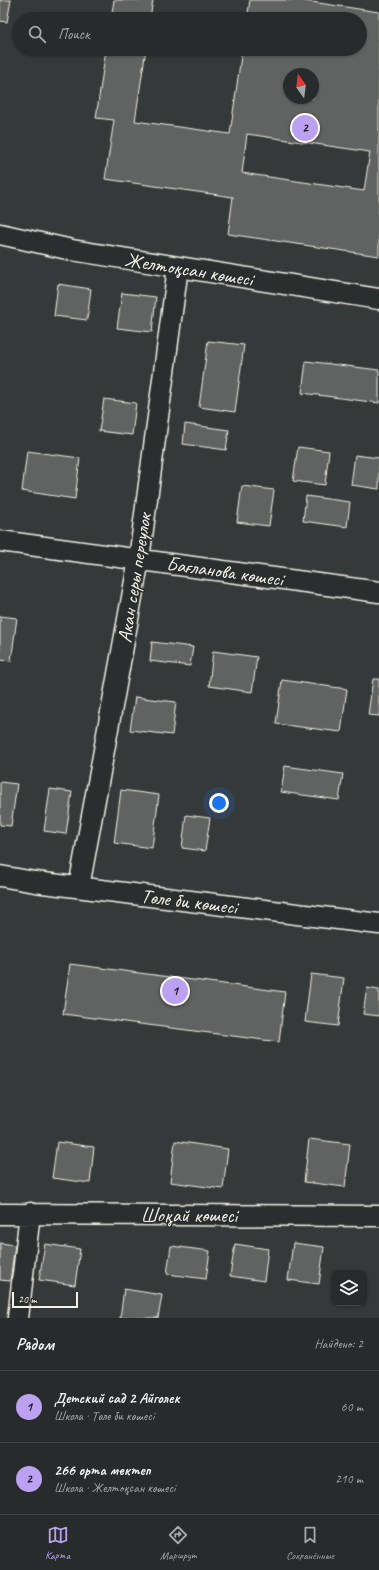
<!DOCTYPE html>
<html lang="ru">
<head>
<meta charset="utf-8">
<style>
  :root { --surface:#282b2b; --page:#343737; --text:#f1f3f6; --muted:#a5a7a9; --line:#444747; --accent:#bca0f2 }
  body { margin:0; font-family:Caveat,sans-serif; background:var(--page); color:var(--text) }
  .controls { position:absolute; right:12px; bottom:12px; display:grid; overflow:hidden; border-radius:8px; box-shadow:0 1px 3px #0004 }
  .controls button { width:36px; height:36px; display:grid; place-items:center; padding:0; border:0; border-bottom:1px solid var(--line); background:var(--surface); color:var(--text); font:20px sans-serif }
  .compass { position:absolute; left:283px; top:68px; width:36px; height:36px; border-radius:50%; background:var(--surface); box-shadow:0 1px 3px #0004; rotate:346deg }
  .scale { position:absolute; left:12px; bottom:10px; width:66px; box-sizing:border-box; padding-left:4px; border:2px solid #f4f1e8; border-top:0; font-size:11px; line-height:14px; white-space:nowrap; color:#f4f1e8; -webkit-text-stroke:3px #2a2d2e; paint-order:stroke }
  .you { position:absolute; left:219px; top:803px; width:14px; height:14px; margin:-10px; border:3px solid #fff; border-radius:50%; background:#1a73e8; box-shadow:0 0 0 6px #1a73e833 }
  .badge { display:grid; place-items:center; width:26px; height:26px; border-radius:50%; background:var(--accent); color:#111; font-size:13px; font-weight:700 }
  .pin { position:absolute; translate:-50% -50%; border:2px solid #fff; box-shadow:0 1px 4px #0006 }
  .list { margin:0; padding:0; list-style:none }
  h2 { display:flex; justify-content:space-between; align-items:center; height:52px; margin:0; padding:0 16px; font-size:17px }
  h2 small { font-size:13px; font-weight:400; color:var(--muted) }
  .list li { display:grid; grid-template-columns:26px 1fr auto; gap:12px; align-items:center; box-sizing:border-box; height:72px; padding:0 16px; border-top:1px solid var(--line) }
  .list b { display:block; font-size:15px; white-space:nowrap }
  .list p { margin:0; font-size:13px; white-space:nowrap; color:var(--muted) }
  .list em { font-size:13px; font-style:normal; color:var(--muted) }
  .icon { flex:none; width:22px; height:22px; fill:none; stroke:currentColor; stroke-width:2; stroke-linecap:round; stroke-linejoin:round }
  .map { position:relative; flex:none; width:379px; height:1318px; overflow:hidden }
  .search { position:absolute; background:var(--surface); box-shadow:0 1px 3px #0004; left:12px; right:12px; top:12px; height:44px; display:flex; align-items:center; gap:10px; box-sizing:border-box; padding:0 14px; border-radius:22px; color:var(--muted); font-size:15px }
  .sheet { height:196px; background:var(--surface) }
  nav { display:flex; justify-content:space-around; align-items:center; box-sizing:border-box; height:56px; border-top:1px solid var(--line); background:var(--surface); font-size:11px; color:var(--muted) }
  nav a { display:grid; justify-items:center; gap:2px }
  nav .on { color:var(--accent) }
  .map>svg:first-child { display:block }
  .building { fill:#616362; stroke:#f4f1e8; fill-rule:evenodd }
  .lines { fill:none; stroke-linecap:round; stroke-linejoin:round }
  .minor-casing { stroke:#f4f1e8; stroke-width:23 }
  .minor { stroke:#2a2d2e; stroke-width:20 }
  .labels { text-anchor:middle; stroke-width:3; stroke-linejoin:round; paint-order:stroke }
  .street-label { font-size:20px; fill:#f4f1e8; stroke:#2a2d2e }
</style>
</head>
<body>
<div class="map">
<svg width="379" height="1318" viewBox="0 0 379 1318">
  <rect width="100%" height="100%" fill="#363939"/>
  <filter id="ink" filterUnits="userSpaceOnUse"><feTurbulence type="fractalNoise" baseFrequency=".025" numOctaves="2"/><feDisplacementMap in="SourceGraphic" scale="8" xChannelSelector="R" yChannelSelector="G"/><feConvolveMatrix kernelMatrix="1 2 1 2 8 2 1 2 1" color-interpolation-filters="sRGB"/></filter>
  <g filter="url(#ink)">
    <!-- building -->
    <path class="building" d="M0 0H11L7 22 0 21Z
      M114 0H153L150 19H111Z
      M250 0H298L379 12V256L228 234 233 197 105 179 114 120 96 118 106 49H146L135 121 230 134 242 49H360V19H247ZM289 74H313V98H289ZM247 134 370 152 364 191 242 173Z
      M58 284 91 289 87 320 54 316Z
      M122 293 156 297 152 332 117 328Z
      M208 341 244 345 235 412 199 407Z
      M306 361 379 370V403L302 393Z
      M104 399 136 403 132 435 99 431Z
      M185 424 229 430 226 450 183 444Z
      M298 447 329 451 325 485 293 481Z
      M27 451 80 458 75 499 22 491Z
      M355 455 379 458V489L351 485Z
      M242 486 274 490 269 526 237 522Z
      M306 496 350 502 347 527 303 521Z
      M0 616 17 618 11 661 0 660Z
      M152 642 193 647 190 666 150 661Z
      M213 651 257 657 252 692 209 686Z
      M373 679H379V716L368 715Z
      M282 680 347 689 341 732 276 724Z
      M135 697 176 702 172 735 130 730Z
      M285 766 343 774 339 800 281 792Z
      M0 782 17 784 11 826 0 825Z
      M50 789 72 792 66 834 44 831Z
      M121 790 159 795 152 848 114 843Z
      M186 815 210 818 205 851 182 848Z
      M70 964 285 992 279 1042 63 1014Z
      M311 974 344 978 338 1026 305 1022Z
      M367 988 379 990V1016L363 1014Z
      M309 1139 350 1144 345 1187 304 1182Z
      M175 1141 228 1149 223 1189 170 1182Z
      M57 1142 94 1147 90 1183 52 1178Z
      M0 1243 15 1245 10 1281 0 1280Z
      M293 1243 324 1247 319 1284 288 1280Z
      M45 1244 80 1249 75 1285 39 1280Z
      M235 1244 268 1249 264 1281 230 1276Z
      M171 1246 210 1251 206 1279 167 1274Z
      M124 1289 162 1295 158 1318H120Z"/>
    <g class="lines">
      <!-- minor casing -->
      <g class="minor-casing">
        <path id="minor" d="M0 234 72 250 379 299
          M0 541 379 592
          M0 876 35 882 379 924
          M79 887 139 559 178 267
          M0 1214 379 1216
          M18 1318 30 1213"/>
      </g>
      <!-- minor -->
      <use href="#minor" class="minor"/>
    </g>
  </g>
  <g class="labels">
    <!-- street labels -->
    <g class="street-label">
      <text transform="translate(189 269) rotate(9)" y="7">Желтоқсан көшесі</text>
      <text transform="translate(225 571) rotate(8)" y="7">Бағланова көшесі</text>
      <text transform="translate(134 578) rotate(-81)" y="7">Акан серы переулок</text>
      <text transform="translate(189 901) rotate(7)" y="7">Төле би көшесі</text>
      <text x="189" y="1222">Шоқай көшесі</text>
    </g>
  </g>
</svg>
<div class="controls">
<button><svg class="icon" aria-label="layers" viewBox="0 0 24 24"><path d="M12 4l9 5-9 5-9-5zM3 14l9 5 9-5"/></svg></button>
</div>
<svg class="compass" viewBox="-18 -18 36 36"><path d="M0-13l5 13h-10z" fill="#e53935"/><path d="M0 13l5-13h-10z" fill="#a5a7a9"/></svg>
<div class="scale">20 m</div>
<div class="you"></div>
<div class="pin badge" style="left:175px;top:991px">1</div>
<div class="pin badge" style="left:305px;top:128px">2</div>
<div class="search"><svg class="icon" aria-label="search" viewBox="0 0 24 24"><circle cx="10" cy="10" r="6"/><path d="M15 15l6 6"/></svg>Поиск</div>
</div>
<section class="sheet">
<h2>Рядом<small>Найдено: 2</small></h2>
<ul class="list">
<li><span class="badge">1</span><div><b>Детский сад 2 Айголек</b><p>Школа · Төле би көшесі</p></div><em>60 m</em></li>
<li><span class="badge">2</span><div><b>266 орта мектеп</b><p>Школа · Желтоқсан көшесі</p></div><em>210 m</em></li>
</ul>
</section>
<nav>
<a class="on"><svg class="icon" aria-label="map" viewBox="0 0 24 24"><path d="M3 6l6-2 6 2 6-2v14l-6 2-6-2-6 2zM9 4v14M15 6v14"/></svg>Карта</a>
<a><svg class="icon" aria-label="directions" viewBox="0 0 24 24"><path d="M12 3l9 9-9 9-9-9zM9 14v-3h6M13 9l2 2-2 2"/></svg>Маршрут</a>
<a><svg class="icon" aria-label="saved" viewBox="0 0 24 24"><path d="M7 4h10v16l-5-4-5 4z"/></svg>Сохранённые</a>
</nav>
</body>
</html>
